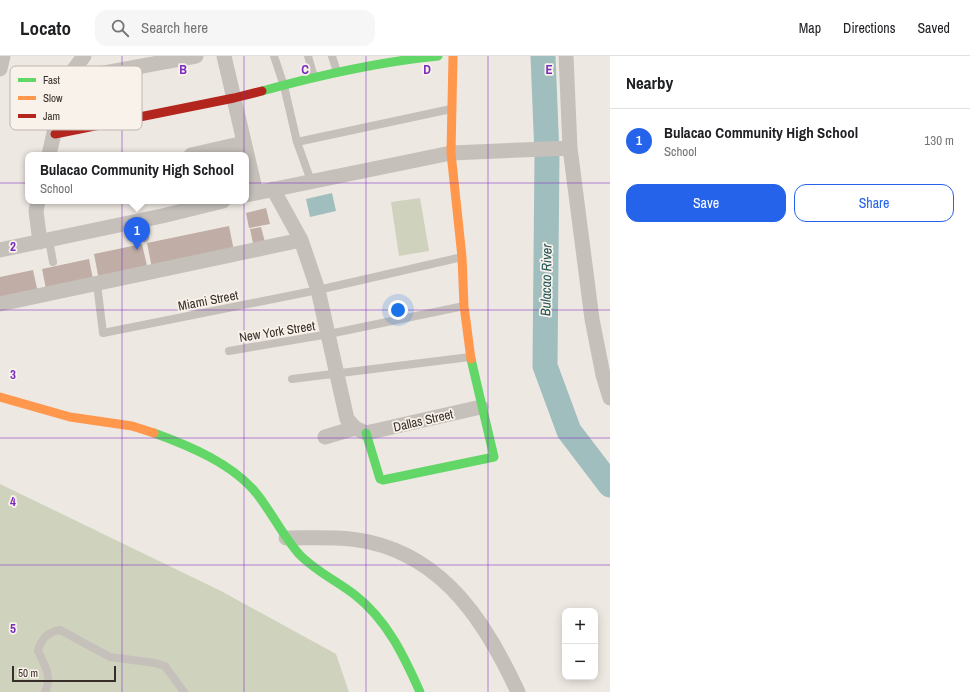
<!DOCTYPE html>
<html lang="en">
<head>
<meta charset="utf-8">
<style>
  :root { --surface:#fff; --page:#f6f6f6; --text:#202124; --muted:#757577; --line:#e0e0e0; --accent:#2563eb }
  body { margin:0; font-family:"Archivo Narrow",sans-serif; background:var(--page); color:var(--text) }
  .controls { position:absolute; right:12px; bottom:12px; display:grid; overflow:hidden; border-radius:8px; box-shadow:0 2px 10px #0003 }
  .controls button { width:36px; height:36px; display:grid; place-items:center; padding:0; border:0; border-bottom:1px solid var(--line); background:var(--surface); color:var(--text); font:20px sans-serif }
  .scale { position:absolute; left:12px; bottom:10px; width:104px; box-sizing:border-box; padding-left:4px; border:2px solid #372e29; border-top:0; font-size:11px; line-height:14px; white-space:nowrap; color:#372e29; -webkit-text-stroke:3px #f9f2ea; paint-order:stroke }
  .you { position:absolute; left:398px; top:254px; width:14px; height:14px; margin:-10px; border:3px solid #fff; border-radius:50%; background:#1a73e8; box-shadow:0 0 0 6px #1a73e833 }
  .badge { display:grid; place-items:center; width:26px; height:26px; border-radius:50%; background:var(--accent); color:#fff; font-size:13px; font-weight:700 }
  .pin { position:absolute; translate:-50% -33px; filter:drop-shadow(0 1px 2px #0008) }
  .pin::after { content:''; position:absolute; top:21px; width:14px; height:12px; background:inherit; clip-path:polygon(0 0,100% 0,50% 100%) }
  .popup { position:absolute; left:25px; top:96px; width:224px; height:52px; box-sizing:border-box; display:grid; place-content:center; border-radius:8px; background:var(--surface); filter:drop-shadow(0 1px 3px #0005); font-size:13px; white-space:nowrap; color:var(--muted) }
  .popup b { font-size:15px; color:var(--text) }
  .popup::after { content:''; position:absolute; left:50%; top:100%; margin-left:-8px; border:8px solid transparent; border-top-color:var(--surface) }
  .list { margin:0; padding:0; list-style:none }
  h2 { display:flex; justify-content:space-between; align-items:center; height:52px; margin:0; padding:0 16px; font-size:17px }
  h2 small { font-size:13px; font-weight:400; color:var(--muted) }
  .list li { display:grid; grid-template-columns:26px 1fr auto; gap:12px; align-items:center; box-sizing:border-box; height:64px; padding:0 16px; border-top:1px solid var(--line) }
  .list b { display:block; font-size:15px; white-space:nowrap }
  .list p { margin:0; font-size:13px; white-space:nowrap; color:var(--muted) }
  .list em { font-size:13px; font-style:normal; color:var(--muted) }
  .actions { display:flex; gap:8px; padding:12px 16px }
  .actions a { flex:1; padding:9px 0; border:1px solid var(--accent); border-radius:12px; text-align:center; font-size:14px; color:var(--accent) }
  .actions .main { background:var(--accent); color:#fff }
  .icon { flex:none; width:22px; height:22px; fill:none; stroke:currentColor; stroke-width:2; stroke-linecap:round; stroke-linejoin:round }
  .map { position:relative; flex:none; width:610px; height:636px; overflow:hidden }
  header { display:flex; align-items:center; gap:24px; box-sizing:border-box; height:56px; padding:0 20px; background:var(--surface); border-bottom:1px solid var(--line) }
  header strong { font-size:19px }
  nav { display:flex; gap:22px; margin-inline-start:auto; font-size:14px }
  .search { width:280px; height:36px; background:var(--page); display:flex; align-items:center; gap:10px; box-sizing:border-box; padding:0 14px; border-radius:12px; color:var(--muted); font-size:15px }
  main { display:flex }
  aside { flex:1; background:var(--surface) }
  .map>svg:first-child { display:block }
  .green { fill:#cfd2bd }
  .water { fill:#a0bebe }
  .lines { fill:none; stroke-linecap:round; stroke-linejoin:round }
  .river { stroke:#a0bebe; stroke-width:25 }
  .building { fill:#c0ada5 }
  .lane { stroke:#c6c0bb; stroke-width:8 }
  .street { stroke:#c6c0bb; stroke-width:15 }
  .fast { stroke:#63d668; stroke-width:9 }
  .slow { stroke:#ff974d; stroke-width:9 }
  .jam { stroke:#b3261e; stroke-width:9 }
  .grid { fill:none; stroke:#7b2cbf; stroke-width:1; stroke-opacity:0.55 }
  .labels { text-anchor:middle; stroke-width:3.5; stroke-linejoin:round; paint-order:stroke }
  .street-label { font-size:13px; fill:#372e29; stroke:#f9f2ea }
  .water-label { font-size:14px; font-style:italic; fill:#205457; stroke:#f9f2ea }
  .key { fill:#f9f2ea; stroke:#bfb7b0; stroke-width:1 }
  .key-label { font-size:11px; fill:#372e29 }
  .grid-label { font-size:13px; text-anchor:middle; font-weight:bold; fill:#7b2cbf; stroke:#f9f2ea; stroke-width:3.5; stroke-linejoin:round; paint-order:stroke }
</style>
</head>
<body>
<header>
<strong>Locato</strong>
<div class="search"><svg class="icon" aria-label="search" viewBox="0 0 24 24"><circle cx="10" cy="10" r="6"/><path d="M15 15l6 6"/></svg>Search here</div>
<nav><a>Map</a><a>Directions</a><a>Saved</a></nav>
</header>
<main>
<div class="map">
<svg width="610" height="636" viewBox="0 0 610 636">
  <rect width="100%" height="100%" fill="#eee8e2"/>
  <!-- green -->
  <path class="green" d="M420 142 429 195 399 200 391 146Z
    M0 428 221 535 336 598 349 636H0Z"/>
  <!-- water -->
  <path class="water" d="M332 137 336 155 310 161 306 143Z"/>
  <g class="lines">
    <!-- river -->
    <path class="river" d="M543 0 547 99 545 310 569 375 610 429"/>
  </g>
  <!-- building -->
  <path class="building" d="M266 152 270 168 249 172 246 157Z
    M229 170 234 195 152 212 147 187Z
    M261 171 266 190 254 192 250 173Z
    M142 188 148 214 99 224 94 198Z
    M89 203 93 223 46 233 42 213Z
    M33 214 38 237 0 245V221Z"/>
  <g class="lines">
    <!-- lane -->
    <path class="lane" d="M274 0 284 30 297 86 311 125
      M308 0 314 21
      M332 0 337 16
      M297 86 451 53
      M133 166 137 178 145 182
      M49 184 53 206
      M97 228 103 277 318 234 462 201
      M229 295 329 278 464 250
      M292 323 470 301
      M45 636C53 621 44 608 38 595 41 583 47 576 60 574L110 601 155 607 165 610 184 636"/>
    <!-- street -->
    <path class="street" d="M224 0 256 137
      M566 0 570 92 592 263 603 319 610 342
      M0 13 3 0
      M66 24 196 0
      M49 99 66 24 84 0
      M191 99 244 87
      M273 133 301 184 318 234 347 363 355 372 366 377 481 351
      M246 139 451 97 570 92
      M38 145 36 155 40 186
      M0 194 162 160 223 145
      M0 248 301 184
      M325 381 355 372
      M286 482C313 482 343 480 369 486 446 503 487 569 518 636"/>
    <!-- fast -->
    <path class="fast" d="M262 35C320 19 378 6 438 0
      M154 377C190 390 233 408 257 438 272 457 283 480 299 498 315 515 337 525 355 539 387 564 404 600 420 636
      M366 377 380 423 383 424 494 401 471 303"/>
    <!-- slow -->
    <path class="slow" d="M453 0 451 97 462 201 464 250 471 303
      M0 341 70 361 132 370 154 377"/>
    <!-- jam -->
    <path class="jam" d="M55 78 234 42 262 35"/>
  </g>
  <!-- grid -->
  <path class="grid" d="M122 0V636M244 0V636M366 0V636M488 0V636M0 127H610M0 254H610M0 382H610M0 509H610"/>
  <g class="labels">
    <!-- street labels -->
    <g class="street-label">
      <text transform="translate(208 244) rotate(-11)" y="5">Miami Street</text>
      <text transform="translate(277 275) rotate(-9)" y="5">New York Street</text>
      <text transform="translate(423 364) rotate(-13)" y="5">Dallas Street</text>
    </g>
    <!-- water labels -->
    <g class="water-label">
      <text transform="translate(546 224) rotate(-89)" y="5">Bulacao River</text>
    </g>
  </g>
  <!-- legend -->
  <rect x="10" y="10" width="132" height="64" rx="6" class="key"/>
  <rect x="18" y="22" width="18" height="4" fill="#63d668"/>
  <rect x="18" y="40" width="18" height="4" fill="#ff974d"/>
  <rect x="18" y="58" width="18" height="4" fill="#b3261e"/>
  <g class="key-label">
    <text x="43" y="28">Fast</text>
    <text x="43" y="46">Slow</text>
    <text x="43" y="64">Jam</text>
  </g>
  <g class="grid-label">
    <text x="183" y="18">B</text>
    <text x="305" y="18">C</text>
    <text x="427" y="18">D</text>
    <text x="549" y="18">E</text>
    <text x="13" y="195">2</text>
    <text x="13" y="323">3</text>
    <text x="13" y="450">4</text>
    <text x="13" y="577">5</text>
  </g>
</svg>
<div class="controls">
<button>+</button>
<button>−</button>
</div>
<div class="scale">50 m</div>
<div class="you"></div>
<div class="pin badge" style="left:137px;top:194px">1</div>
<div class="popup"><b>Bulacao Community High School</b>School</div>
</div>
<aside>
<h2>Nearby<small></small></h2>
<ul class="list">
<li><span class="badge">1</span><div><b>Bulacao Community High School</b><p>School</p></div><em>130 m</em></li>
</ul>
<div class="actions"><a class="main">Save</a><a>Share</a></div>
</aside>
</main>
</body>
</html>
